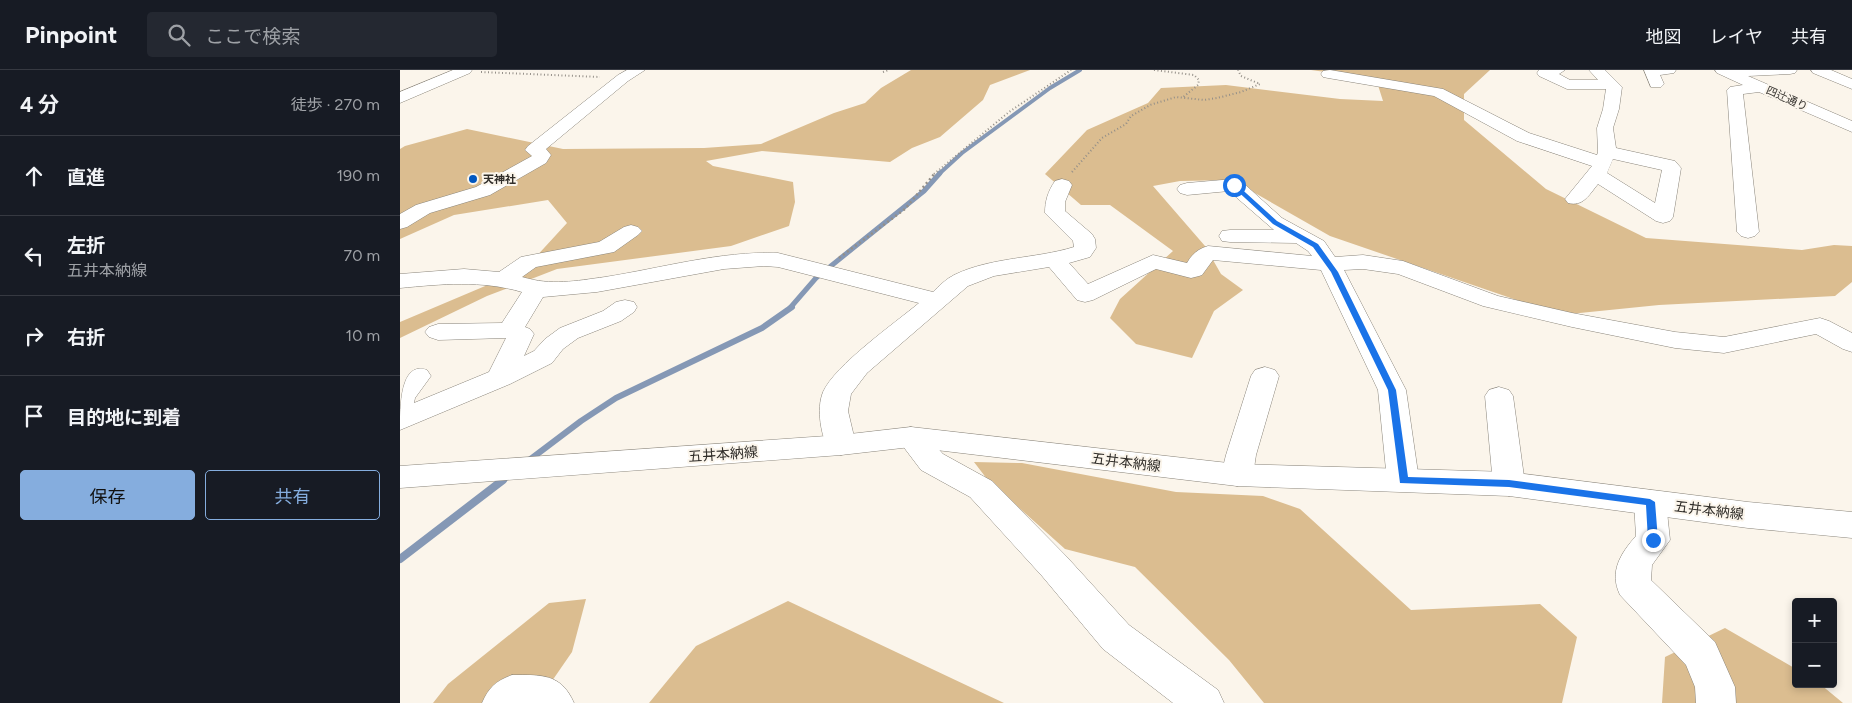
<!DOCTYPE html>
<html lang="ja">
<head>
<meta charset="utf-8">
<style>
  :root { --surface:#171b24; --page:#242831; --text:#f1f3f6; --muted:#9ea1a6; --line:#363941; --accent:#85adde }
  body { margin:0; font-family:Figtree,"Noto Sans JP",sans-serif; background:var(--page); color:var(--text) }
  .controls { position:absolute; right:15px; bottom:15px; display:grid; overflow:hidden; border-radius:5px; box-shadow:0 2px 8px #0003 }
  .controls button { width:45px; height:45px; display:grid; place-items:center; padding:0; border:0; border-bottom:1px solid var(--line); background:var(--surface); color:var(--text); font:25px sans-serif }
  .stop { position:absolute; width:15px; height:15px; margin:-11px; border:4px solid #1a73e8; border-radius:50%; background:#fff }
  .stop.end { background:#1a73e8; border-color:#fff; box-shadow:0 1px 5px #0008 }
  .list { margin:0; padding:0; list-style:none }
  h2 { display:flex; justify-content:space-between; align-items:center; height:65px; margin:0; padding:0 20px; font-size:21px }
  h2 small { font-size:16px; font-weight:400; color:var(--muted) }
  .list li { display:grid; grid-template-columns:32px 1fr auto; gap:15px; align-items:center; box-sizing:border-box; height:80px; padding:0 20px; border-top:1px solid var(--line) }
  .list b { display:block; font-size:19px; white-space:nowrap }
  .list p { margin:0; font-size:16px; white-space:nowrap; color:var(--muted) }
  .list em { font-size:16px; font-style:normal; color:var(--muted) }
  .actions { display:flex; gap:10px; padding:15px 20px }
  .actions a { flex:1; padding:11px 0; border:1px solid var(--accent); border-radius:5px; text-align:center; font-size:18px; color:var(--accent) }
  .actions .main { background:var(--accent); color:#111 }
  .icon { flex:none; width:28px; height:28px; fill:none; stroke:currentColor; stroke-width:2; stroke-linecap:round; stroke-linejoin:round }
  .map { position:relative; flex:none; width:1452px; height:633px; overflow:hidden }
  header { display:flex; align-items:center; gap:30px; box-sizing:border-box; height:70px; padding:0 25px; background:var(--surface); border-bottom:1px solid var(--line) }
  header strong { font-size:24px }
  nav { display:flex; gap:28px; margin-inline-start:auto; font-size:18px }
  .search { width:350px; height:45px; background:var(--page); display:flex; align-items:center; gap:12px; box-sizing:border-box; padding:0 18px; border-radius:5px; color:var(--muted); font-size:19px }
  main { display:flex }
  aside { flex:1; background:var(--surface) }
  .map>svg:first-child { display:block }
  .forest { fill:#dbbd90 }
  .lines { fill:none; stroke-linecap:round; stroke-linejoin:round }
  .stream-far3 { stroke:#8598b5; stroke-width:4 }
  .stream-far2 { stroke:#8598b5; stroke-width:5 }
  .stream-far1 { stroke:#8598b5; stroke-width:6 }
  .stream { stroke:#8598b5; stroke-width:8 }
  .minor-casing { stroke:#8a857b; stroke-width:1 }
  .major-casing { stroke:#8a857b; stroke-width:1 }
  .path-far1 { stroke:#948f88; stroke-width:2; stroke-dasharray:1 2.5; stroke-linecap:butt }
  .path { stroke:#948f88; stroke-width:2.5; stroke-dasharray:2 3; stroke-linecap:butt }
  .minor { fill:#fff; fill-rule:evenodd }
  .major { fill:#fff; fill-rule:evenodd }
  .route { fill:#1a73e8 }
  .poi-dot { fill:#0157c0; stroke:#fbf5eb; stroke-width:2 }
  .labels { text-anchor:middle; stroke-width:4; stroke-linejoin:round; paint-order:stroke }
  .far-street-label { font-size:11px; fill:#312e2a; stroke:#fbf5eb }
  .far-poi-label { font-size:11px; font-weight:bold; fill:#312e2a; stroke:#fbf5eb; text-anchor:start }
  .street-label { font-size:14px; fill:#312e2a; stroke:#fbf5eb }
</style>
</head>
<body>
<header>
<strong>Pinpoint</strong>
<div class="search"><svg class="icon" aria-label="search" viewBox="0 0 24 24"><circle cx="10" cy="10" r="6"/><path d="M15 15l6 6"/></svg>ここで検索</div>
<nav><a>地図</a><a>レイヤ</a><a>共有</a></nav>
</header>
<main>
<aside>
<h2>4 分<small>徒歩 · 270 m</small></h2>
<ul class="list">
<li><svg class="icon" aria-label="ahead" viewBox="0 0 24 24"><path d="M12 20V5M6 11l6-6 6 6"/></svg><div><b>直進</b></div><em>190 m</em></li>
<li><svg class="icon" aria-label="left" viewBox="0 0 24 24"><path d="M17 20v-9H6M10 6l-5 5 5 5"/></svg><div><b>左折</b><p>五井本納線</p></div><em>70 m</em></li>
<li><svg class="icon" aria-label="right" viewBox="0 0 24 24"><path d="M7 20v-9h11M14 6l5 5-5 5"/></svg><div><b>右折</b></div><em>10 m</em></li>
<li><svg class="icon" aria-label="arrive" viewBox="0 0 24 24"><path d="M6 21V4h12l-3 4 3 4H6"/></svg><div><b>目的地に到着</b></div></li>
</ul>
<div class="actions"><a class="main">保存</a><a>共有</a></div>
</aside>
<div class="map">
<svg width="1452" height="633" viewBox="0 0 1452 633">
  <rect width="100%" height="100%" fill="#fbf5eb"/>
  <!-- forest -->
  <path class="forest" d="M511 0H630L590 15 583 30 540 67 512 78 490 92 362 81 306 91 313 96 393 112 395 132 389 156 331 176 157 199 87 226 0 268V252L111 205 133 190 167 153 148 130 54 145 0 169V79L5 76 67 59 163 79 304 78 361 74 434 43 465 33 481 18Z
    M911 0H1090L1064 24V50L1146 119 1246 168 1402 180 1434 175 1452 176V212L1435 226 1259 235 1160 245 930 166 832 110 780 111 753 116 805 176 821 204 843 220 814 241 792 288 736 274 710 248 720 229 773 181 710 135H681L645 104 687 60 748 33 761 18 826 15 940 29 983 31 976 9Z
    M574 392 622 393 776 422 863 426 900 439 1011 540 1140 534 1177 567 1162 633H864L829 590 735 497 665 479 587 409Z
    M186 529 172 582 143 624 145 633H33L48 614 149 533Z
    M388 531 604 633H249L296 576Z
    M1325 558 1396 599V614H1420L1443 633H1262L1265 587Z"/>
  <g class="lines">
    <!-- stream-far3 -->
    <path class="stream-far3" d="M539 104 562 83 650 18 680 0"/>
    <!-- stream-far2 -->
    <path class="stream-far2" d="M390 238 416 208 524 121 540 103"/>
    <!-- stream-far1 -->
    <path class="stream-far1" d="M128 391 181 351 216 328 362 258 392 237
      M102 411 108 406"/>
    <!-- stream -->
    <path class="stream" d="M0 489 103 410"/>
    <!-- minor casing -->
    <g class="minor-casing">
      <path id="minor" d="M53 0H72L70 3 0 33V22Z
        M227 0H245L228 11 146 79 151 85 146 93 90 125 30 143 7 157 0 159V144L16 135 76 117 132 86 125 80 128 76 218 5Z
        M930 0 1043 19 1129 63 1197 85 1198 82 1197 58 1203 39 1206 19H1167L1139 6 1137 3 1139 0H1165L1159 4 1170 10H1198L1189 0H1205L1222 17 1219 39 1213 58 1216 78 1275 91 1281 98 1273 147 1270 151 1263 153 1256 151 1198 114C1189 125 1183 137 1168 133L1165 129 1192 96 1117 71 1034 26 928 8 923 7 921 4 923 1ZM1213 89 1262 100 1255 133 1207 103Z
        M1244 0H1276L1274 3 1260 5 1264 14 1261 17H1251Z
        M1315 0H1397L1395 3 1390 4 1348 6 1452 51V62L1359 22 1343 24 1359 162 1355 166 1348 168 1341 166 1337 162 1327 20 1330 17 1343 15 1317 3Z
        M1411 0H1431L1452 9V19L1413 3Z
        M662 109 669 111 672 115 665 132V141L692 164 695 169 696 178 690 187 669 193 688 214 753 185 787 193C792 184 798 179 808 176L912 186 908 181 896 173 830 172 822 171 819 166 822 161 830 160H874L829 121 787 125 780 123 777 119 780 115 787 113 834 109 841 111 882 148 924 171 935 187 963 185 1003 191 1098 226 1172 243 1275 262 1324 267 1420 248 1429 251 1452 263V282L1443 279 1416 264 1324 283 1275 278 1172 257 1083 236 998 204 963 199 944 200 1006 320 1019 410 1014 418 1003 421 992 418 987 410 978 320 921 200 813 190 802 205 799 206 791 208 756 199 693 230 685 232 677 230 649 197 594 206 568 216 467 303 451 324 448 341 456 375 452 382 441 385 430 382C421 367 416 339 423 322 435 295 495 253 519 233L378 197 364 196 324 199 197 222 143 227 125 257 130 259 134 264 124 286 134 281 145 269 160 258 203 241 216 232 225 230 234 232 237 237 234 242 221 251 178 268 163 279 152 293 110 314 0 360C0 337 0 290 27 300L31 306 15 328 14 333 89 302 106 268 38 270 29 267 25 262 29 257 38 254 102 253 122 222C81 210 42 214 0 218V204L64 199 99 202 121 187 199 172 224 157 231 155 238 157 242 161 238 165 214 182 136 197 122 207C152 216 175 211 205 207 262 198 320 181 378 183L533 222C539 216 546 209 554 205 591 187 635 189 674 177L673 171 645 143C645 131 648 121 655 111Z
        M865 297 875 300 879 306 856 385 853 405 848 413 837 416 826 413 821 405 826 385 851 306 855 300Z
        M1099 317 1109 320 1113 326 1125 414 1120 422 1109 426 1098 422 1093 414 1085 326 1089 320Z
        M511 357 521 360 543 384 592 411 666 486 729 555 818 620 824 633H773L703 579 642 506 570 427 521 400 496 367 501 360Z
        M1250 420 1261 423 1266 432 1270 470 1252 495 1251 510 1315 572 1335 617 1336 633H1296L1295 617 1286 595 1220 525C1209 502 1220 484 1236 466L1234 432 1239 423Z
        M112 605C141 605 161 603 174 633H82C89 617 96 611 112 605Z"/>
    </g>
    <!-- major casing -->
    <g class="major-casing">
      <path id="major" d="M511 357 837 394 1109 402 1348 432 1452 442V468L1348 458 1109 426 837 416 511 377 441 385 0 418V396L441 365Z"/>
    </g>
    <!-- path-far1 -->
    <path class="path-far1" d="M754 0 794 5 799 10 798 15 782 28
      M81 2 200 7
      M483 2 489 0
      M672 102 702 68 726 54 731 46 750 35 776 27 804 30 817 28 841 22 860 14 841 6 838 0
      M534 104 609 42 671 0"/>
    <!-- path -->
    <path class="path" d="M439 188 505 139 535 103"/>
    <!-- minor -->
    <use href="#minor" class="minor"/>
    <!-- major -->
    <use href="#major" class="major"/>
  </g>
  <!-- route -->
  <path class="route" d="M832 114H836L877 151 918 174 938 202 996 320 1008 407 1109 410 1250 429 1255 432 1258 470 1257 472H1250L1248 470 1246 435 1109 417 1000 413 988 320 931 202 913 177 873 154 832 116Z"/>
  <!-- markers -->
  <circle class="poi-dot" cx="73" cy="109" r="5"/>
  <g class="labels">
    <!-- far-street labels -->
    <g class="far-street-label">
      <text transform="translate(1387 28) rotate(24)" y="4">四辻通り</text>
    </g>
    <!-- far-poi labels -->
    <g class="far-poi-label">
      <text x="83" y="113">天神社</text>
    </g>
    <!-- street labels -->
    <g class="street-label">
      <text transform="translate(323 384) rotate(-4)" y="5">五井本納線</text>
      <text transform="translate(726 392) rotate(7)" y="5">五井本納線</text>
      <text transform="translate(1309 440) rotate(7)" y="5">五井本納線</text>
    </g>
  </g>
</svg>
<div class="controls">
<button>+</button>
<button>−</button>
</div>
<div class="stop" style="left:834px;top:115px"></div>
<div class="stop end" style="left:1253px;top:470px"></div>
</div>
</main>
</body>
</html>
